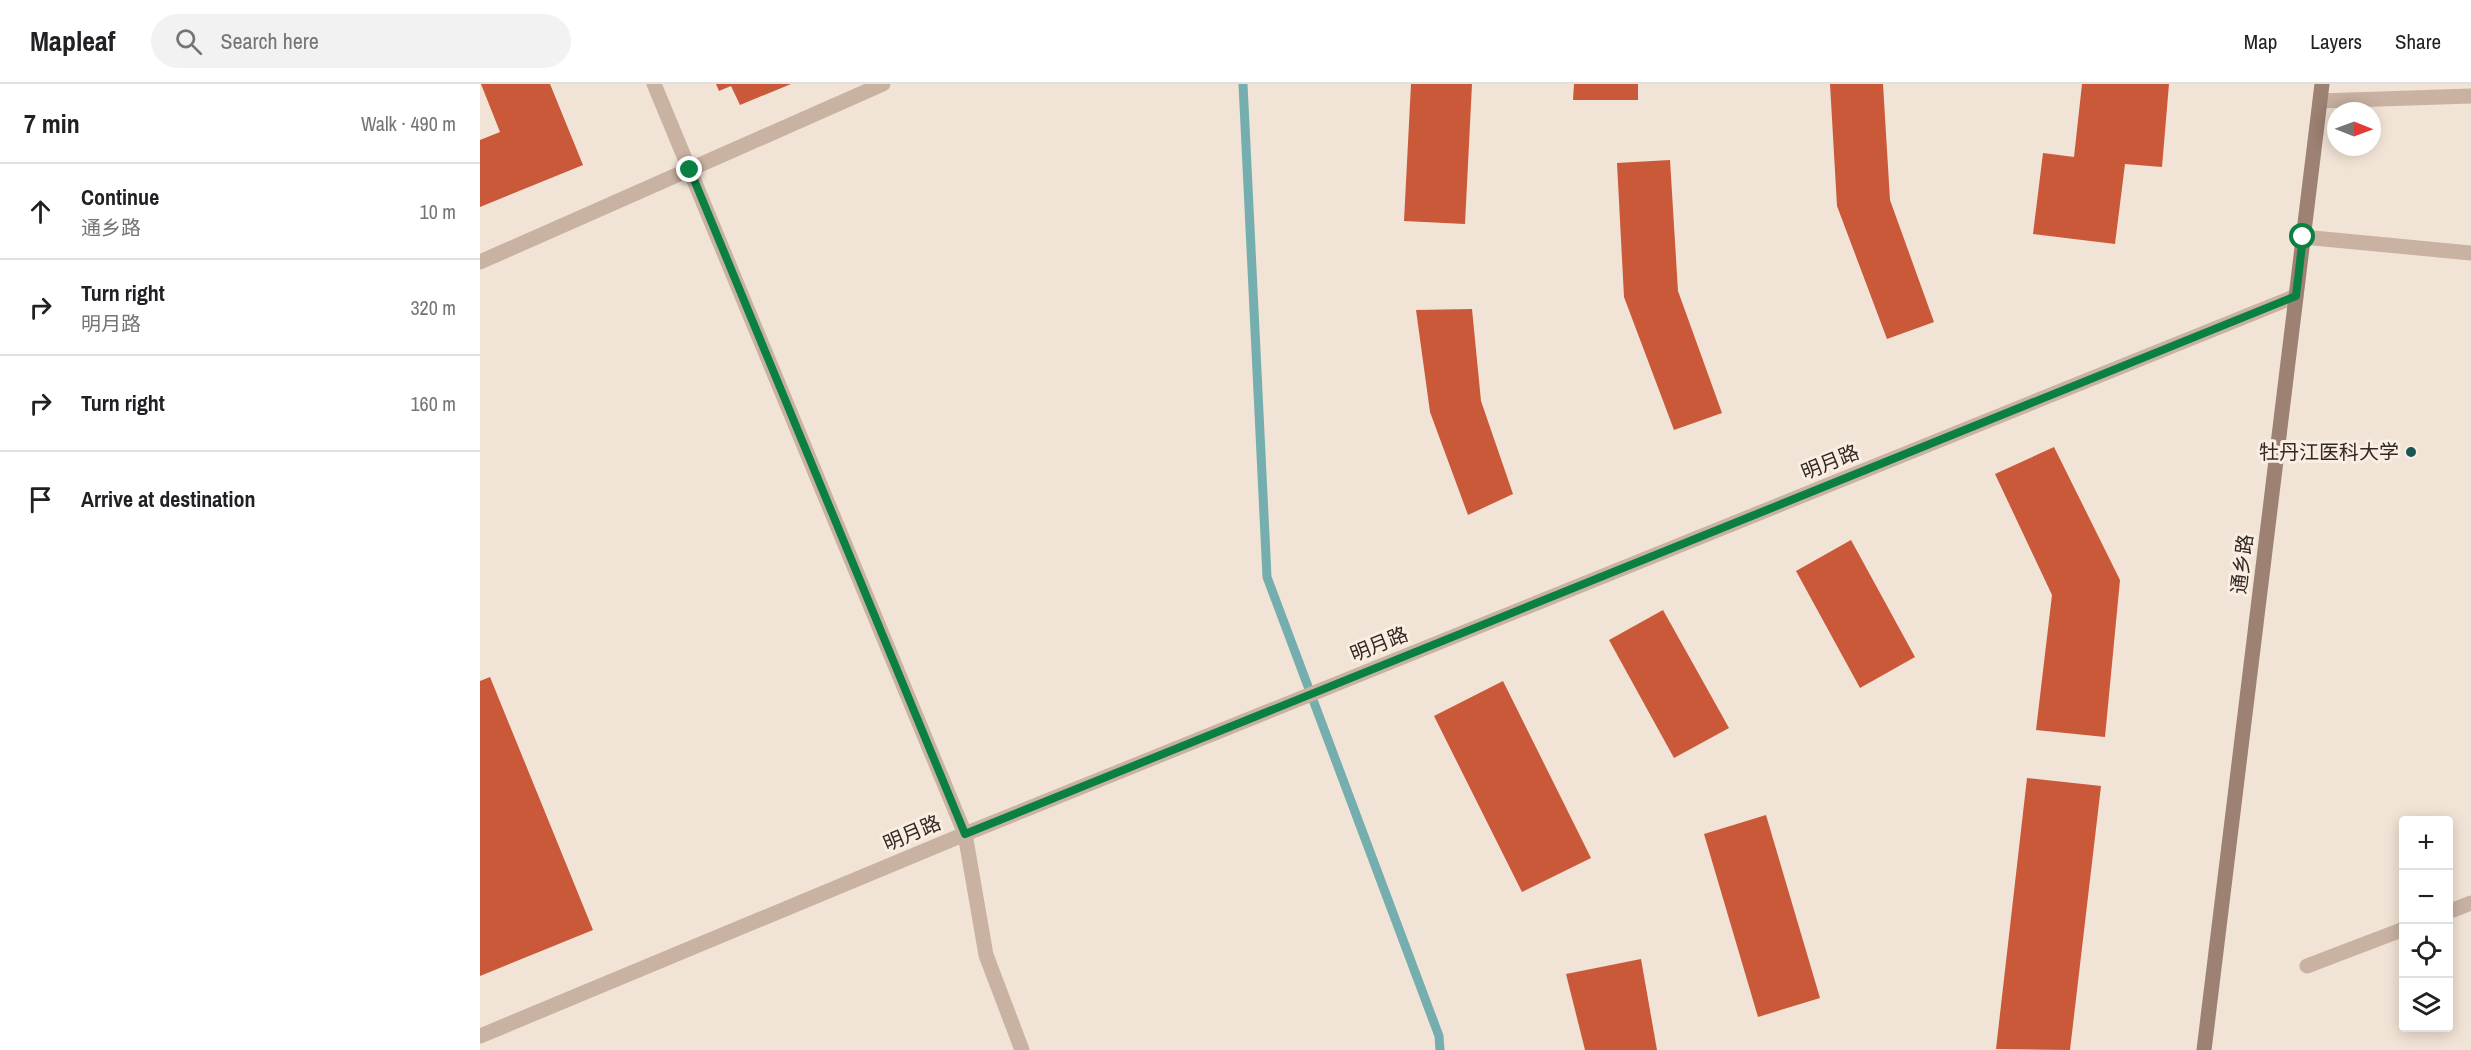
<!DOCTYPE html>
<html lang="en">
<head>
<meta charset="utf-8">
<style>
  :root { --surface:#fff; --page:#f2f2f2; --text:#202124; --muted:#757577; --line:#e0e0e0 }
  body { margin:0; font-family:"Archivo Narrow","Noto Sans SC",sans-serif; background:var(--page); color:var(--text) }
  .controls { position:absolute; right:18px; bottom:18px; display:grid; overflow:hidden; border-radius:6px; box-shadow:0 3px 15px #0003 }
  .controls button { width:54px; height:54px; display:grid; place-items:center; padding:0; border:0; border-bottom:2px solid var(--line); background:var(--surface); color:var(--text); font:30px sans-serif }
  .compass { position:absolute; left:1847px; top:18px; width:54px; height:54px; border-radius:50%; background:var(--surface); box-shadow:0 3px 15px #0003; rotate:91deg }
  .stop { position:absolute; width:18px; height:18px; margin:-14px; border:4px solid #0b8043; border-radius:50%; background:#fff }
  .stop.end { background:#0b8043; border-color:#fff; box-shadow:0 2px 6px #0008 }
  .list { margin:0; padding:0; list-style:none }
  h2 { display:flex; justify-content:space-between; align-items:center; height:78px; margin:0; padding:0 24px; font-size:26px }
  h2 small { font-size:20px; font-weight:400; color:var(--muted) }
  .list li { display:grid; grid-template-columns:39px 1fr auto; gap:18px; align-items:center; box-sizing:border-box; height:96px; padding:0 24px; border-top:2px solid var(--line) }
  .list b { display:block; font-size:22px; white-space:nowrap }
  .list p { margin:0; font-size:20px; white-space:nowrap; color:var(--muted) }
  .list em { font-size:20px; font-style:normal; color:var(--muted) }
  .icon { flex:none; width:33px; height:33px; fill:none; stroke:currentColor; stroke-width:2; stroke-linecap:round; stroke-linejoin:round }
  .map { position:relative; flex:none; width:1991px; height:966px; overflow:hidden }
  header { display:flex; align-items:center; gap:36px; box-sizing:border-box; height:84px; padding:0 30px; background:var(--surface); border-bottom:2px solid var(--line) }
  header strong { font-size:28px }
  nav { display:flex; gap:33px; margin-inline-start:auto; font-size:21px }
  .search { width:420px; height:54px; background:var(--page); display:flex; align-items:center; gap:15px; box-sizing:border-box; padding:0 21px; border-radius:33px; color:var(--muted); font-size:22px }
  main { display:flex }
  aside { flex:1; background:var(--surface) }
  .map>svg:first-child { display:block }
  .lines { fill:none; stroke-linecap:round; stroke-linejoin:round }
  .stream { stroke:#74aeaf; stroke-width:9 }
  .building { fill:#ca593a }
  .street { stroke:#c9b2a2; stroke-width:15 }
  .secondary { stroke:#9d8173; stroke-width:15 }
  .route { stroke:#0b8043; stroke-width:8 }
  .poi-dot { fill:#195456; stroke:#f9eee1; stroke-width:2 }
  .labels { text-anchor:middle; stroke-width:6; stroke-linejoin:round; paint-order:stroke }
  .poi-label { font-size:20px; fill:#332924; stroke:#f9eee1; text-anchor:end }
  .street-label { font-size:20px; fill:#332924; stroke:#f9eee1 }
</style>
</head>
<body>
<header>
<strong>Mapleaf</strong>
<div class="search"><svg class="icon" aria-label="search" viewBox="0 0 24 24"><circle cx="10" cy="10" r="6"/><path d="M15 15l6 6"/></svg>Search here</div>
<nav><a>Map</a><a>Layers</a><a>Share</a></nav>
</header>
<main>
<aside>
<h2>7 min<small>Walk · 490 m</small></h2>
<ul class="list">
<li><svg class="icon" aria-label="ahead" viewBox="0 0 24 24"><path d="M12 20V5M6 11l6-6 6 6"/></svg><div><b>Continue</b><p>通乡路</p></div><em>10 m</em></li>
<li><svg class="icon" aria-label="right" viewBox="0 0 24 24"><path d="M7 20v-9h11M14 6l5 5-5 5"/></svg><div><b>Turn right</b><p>明月路</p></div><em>320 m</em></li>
<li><svg class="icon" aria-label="right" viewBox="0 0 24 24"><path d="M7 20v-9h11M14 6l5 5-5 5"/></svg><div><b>Turn right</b></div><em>160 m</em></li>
<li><svg class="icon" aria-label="arrive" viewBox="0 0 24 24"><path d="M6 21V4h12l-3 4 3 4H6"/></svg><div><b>Arrive at destination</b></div></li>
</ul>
</aside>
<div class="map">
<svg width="1991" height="966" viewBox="0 0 1991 966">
  <rect width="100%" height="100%" fill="#f1e3d5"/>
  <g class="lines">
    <!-- stream -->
    <path class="stream" d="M763 0 787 493 959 952 960 966"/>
  </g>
  <!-- building -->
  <path class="building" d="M1 0H70L103 81 0 123V56L20 48Z
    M236 0H311L260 21 251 2 239 7Z
    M931 0H992L985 140 924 137Z
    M1094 0H1158V16H1093Z
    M1350 0H1403L1410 116 1454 238 1407 255 1357 122Z
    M1602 0H1689L1682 83 1645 80 1635 160 1553 150 1563 69 1594 73Z
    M1190 76 1198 207 1242 329 1194 346 1144 213 1137 79Z
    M992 225 1001 317 1033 410 988 431 950 328 936 226Z
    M1574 363 1640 496 1625 653 1556 646 1572 511 1515 390Z
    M1371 456 1435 573 1380 604 1316 487Z
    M1183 526 1249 644 1194 674 1129 556Z
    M10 593 113 846 0 892V597Z
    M1023 597 1111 774 1042 808 954 632Z
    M1547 694 1621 702 1590 966 1516 965Z
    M1286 731 1340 914 1278 933 1224 750Z
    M1161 875 1177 966H1105L1086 890Z"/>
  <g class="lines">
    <!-- street -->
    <path class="street" d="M174 0 485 750 506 871 542 966
      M1840 17 1991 12
      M1823 153 1991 169
      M0 178 403 0
      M1968 828 1991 819
      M1827 882 1924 845
      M0 952 485 750 1816 212"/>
    <!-- secondary -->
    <path class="secondary" d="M1724 966 1842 0"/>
  </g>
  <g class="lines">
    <!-- route -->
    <path class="route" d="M210 86 485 750 1816 212 1823 153"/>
  </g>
  <!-- markers -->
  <circle class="poi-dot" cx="1931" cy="368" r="6"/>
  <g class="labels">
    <!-- poi labels -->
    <g class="poi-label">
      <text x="1919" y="375">牡丹江医科大学</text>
    </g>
    <!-- street labels -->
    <g class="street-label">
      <text transform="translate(1350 378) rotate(-22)" y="7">明月路</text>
      <text transform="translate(1762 480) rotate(-83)" y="7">通乡路</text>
      <text transform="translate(899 560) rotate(-22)" y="7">明月路</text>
      <text transform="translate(432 749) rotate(-23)" y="7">明月路</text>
    </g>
  </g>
</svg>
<div class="controls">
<button>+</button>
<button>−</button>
<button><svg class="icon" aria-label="locate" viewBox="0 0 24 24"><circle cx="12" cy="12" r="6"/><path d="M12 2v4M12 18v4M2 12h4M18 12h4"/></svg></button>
<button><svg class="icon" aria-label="layers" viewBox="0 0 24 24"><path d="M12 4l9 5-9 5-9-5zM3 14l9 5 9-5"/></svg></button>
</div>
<svg class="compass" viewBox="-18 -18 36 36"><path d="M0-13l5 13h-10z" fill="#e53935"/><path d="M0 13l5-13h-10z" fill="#757577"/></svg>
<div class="stop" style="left:1823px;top:153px"></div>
<div class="stop end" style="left:210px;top:86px"></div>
</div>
</main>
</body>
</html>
